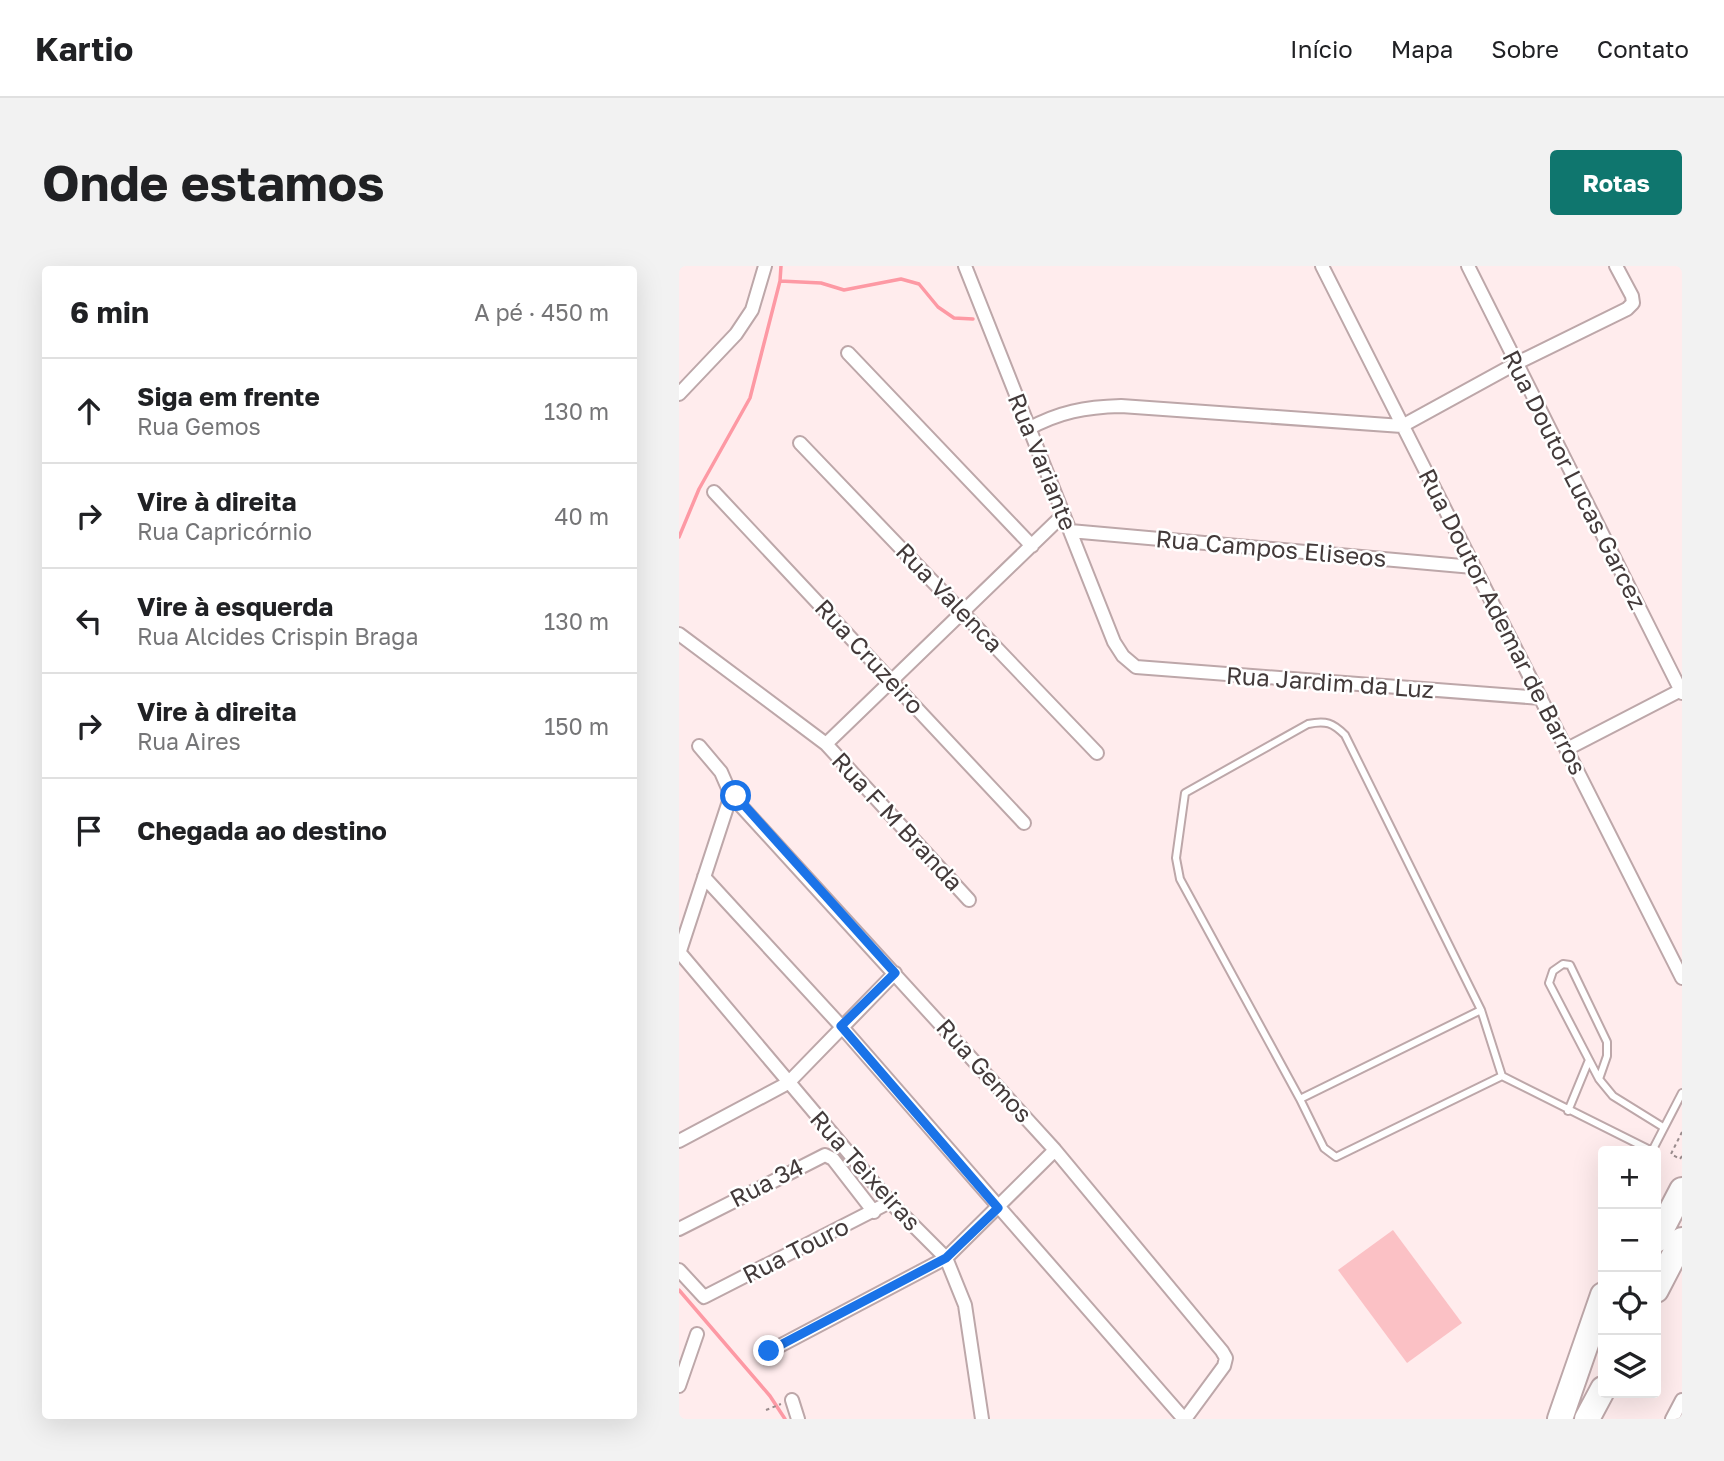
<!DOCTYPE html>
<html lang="pt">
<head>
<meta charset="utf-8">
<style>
  :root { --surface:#fff; --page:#f2f2f2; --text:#202124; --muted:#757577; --line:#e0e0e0; --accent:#0f766e }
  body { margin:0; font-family:"Golos Text",sans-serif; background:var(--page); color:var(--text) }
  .controls { position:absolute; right:21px; bottom:21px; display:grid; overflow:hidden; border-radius:7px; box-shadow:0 7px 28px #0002 }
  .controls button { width:63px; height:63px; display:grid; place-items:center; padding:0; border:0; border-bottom:2px solid var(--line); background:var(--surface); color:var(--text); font:35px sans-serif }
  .stop { position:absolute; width:21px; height:21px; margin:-16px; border:5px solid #1a73e8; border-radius:50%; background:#fff }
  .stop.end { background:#1a73e8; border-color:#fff; box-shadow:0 2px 7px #0008 }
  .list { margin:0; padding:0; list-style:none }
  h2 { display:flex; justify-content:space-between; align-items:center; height:91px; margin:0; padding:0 28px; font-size:30px }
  h2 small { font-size:23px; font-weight:400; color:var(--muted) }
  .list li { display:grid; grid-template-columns:46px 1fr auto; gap:21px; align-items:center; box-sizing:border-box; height:105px; padding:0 28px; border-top:2px solid var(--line) }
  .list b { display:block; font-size:26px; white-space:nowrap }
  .list p { margin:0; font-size:23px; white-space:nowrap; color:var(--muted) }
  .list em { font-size:23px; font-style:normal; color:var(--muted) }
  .icon { flex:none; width:38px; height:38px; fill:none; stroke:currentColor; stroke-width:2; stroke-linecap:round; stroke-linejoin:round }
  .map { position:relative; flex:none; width:1003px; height:1153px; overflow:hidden; border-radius:7px }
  header { display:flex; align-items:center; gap:42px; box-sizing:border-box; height:98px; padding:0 35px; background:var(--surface); border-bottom:2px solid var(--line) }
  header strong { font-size:33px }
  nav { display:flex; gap:38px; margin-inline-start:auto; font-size:24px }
  .intro { display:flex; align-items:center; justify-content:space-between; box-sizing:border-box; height:168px; padding:0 42px }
  h1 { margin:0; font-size:49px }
  .button { padding:18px 32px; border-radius:7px; background:var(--accent); color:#fff; font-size:24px; font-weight:700 }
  main { display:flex; gap:42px; padding:0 42px }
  aside { flex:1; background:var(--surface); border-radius:7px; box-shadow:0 7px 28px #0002 }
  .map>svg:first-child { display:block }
  .green { fill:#fbc1c5 }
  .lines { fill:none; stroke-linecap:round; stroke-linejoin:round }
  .stream { stroke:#fd99a4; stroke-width:3.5 }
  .service-casing { stroke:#bda7a9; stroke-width:10 }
  .minor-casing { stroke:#bda7a9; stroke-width:16 }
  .motorway-casing { stroke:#bda7a9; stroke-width:28 }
  .path { stroke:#9a8c8d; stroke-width:2; stroke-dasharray:3.5 3.5; stroke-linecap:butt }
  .service { stroke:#fff; stroke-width:6 }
  .minor { stroke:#fff; stroke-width:12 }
  .motorway { stroke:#fff; stroke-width:24 }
  .route { stroke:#1a73e8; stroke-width:9 }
  .labels { text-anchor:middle; stroke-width:5; stroke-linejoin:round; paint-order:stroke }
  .street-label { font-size:24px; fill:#433a3a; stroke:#fff }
</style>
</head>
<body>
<header>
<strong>Kartio</strong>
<nav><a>Início</a><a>Mapa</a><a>Sobre</a><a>Contato</a></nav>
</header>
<div class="intro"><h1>Onde estamos</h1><a class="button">Rotas</a></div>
<main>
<aside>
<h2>6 min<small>A pé · 450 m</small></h2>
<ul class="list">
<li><svg class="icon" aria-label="ahead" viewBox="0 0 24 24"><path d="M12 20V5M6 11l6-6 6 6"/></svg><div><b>Siga em frente</b><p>Rua Gemos</p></div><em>130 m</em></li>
<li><svg class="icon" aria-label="right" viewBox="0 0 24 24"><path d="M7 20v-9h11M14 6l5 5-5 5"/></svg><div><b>Vire à direita</b><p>Rua Capricórnio</p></div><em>40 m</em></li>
<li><svg class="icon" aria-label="left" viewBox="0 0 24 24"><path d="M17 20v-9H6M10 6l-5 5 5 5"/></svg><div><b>Vire à esquerda</b><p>Rua Alcides Crispin Braga</p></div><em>130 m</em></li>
<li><svg class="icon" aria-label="right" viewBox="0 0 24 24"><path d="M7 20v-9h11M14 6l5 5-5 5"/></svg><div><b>Vire à direita</b><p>Rua Aires</p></div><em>150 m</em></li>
<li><svg class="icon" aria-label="arrive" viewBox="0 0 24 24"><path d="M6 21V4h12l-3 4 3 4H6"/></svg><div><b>Chegada ao destino</b></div></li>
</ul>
</aside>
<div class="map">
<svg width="1003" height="1153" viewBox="0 0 1003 1153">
  <rect width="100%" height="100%" fill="#ffeced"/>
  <!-- green -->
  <path class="green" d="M714 964 783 1057 728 1097 659 1004Z"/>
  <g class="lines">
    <!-- stream -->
    <path class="stream" d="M101 15 142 17 165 24 222 13 240 18 259 41 275 52 294 53
      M0 271 20 223 71 132 101 15 102 0
      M0 1024 91 1130 106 1153"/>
    <!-- service casing -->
    <g class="service-casing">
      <path id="service" d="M802 744 621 833 501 613 497 592 506 527 629 458C647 454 654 457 666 469L802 744 823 810 973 885 1003 827
        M920 813 928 790V776L891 699 884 698 874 705 870 717 920 813 934 830 984 861
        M621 833 645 882 657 891 823 810
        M889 845 910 794"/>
    </g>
    <!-- minor casing -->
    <g class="minor-casing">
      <path id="minor" d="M286 0 435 376 444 390 457 401 862 432
        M643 0 1003 712
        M789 0 1003 427
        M169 87 353 280
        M0 128 57 68 73 44 86 0
        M349 163C380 146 406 141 442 140L723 160 836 98 948 43 954 37 953 30 937 0
        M121 177 418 487
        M35 226 345 557
        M391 265 794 301
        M0 368 147 478 290 634
        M147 478 384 249
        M20 480 42 506 52 529
        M888 483 1002 424
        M52 529 376 884 543 1085 547 1092 545 1100 506 1153
        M25 611 162 760 505 1153
        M1 687 211 936 267 992 286 1039 303 1153
        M0 688 52 529
        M0 875 109 817 216 707
        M0 963 146 889 154 893 195 946
        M0 1004 25 1031 211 936
        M91 1085 267 992 376 884
        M0 1120 18 1068
        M113 1134 119 1153
        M993 1153 1003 1134"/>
    </g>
    <!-- motorway casing -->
    <g class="motorway-casing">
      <path id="motorway" d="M977 974 1003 924
        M977 1024 1003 974
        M881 1153 924 1029
        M908 1153 924 1123"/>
    </g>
    <!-- path -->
    <path class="path" d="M1003 866 992 888 1001 893 1003 890
      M87 1144 102 1138"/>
    <!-- service -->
    <use href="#service" class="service"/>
    <!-- minor -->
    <use href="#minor" class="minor"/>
    <!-- motorway -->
    <use href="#motorway" class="motorway"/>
  </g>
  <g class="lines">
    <!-- route -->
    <path class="route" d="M57 530 216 707 162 760 319 942 267 992 90 1085"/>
  </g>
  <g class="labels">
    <!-- street labels -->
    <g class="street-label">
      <text transform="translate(363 196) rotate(68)" y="8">Rua Variante</text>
      <text transform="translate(895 214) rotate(63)" y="8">Rua Doutor Lucas Garcez</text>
      <text transform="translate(592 283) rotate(5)" y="8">Rua Campos Eliseos</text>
      <text transform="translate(270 332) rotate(46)" y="8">Rua Valenca</text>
      <text transform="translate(823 356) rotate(63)" y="8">Rua Doutor Ademar de Barros</text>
      <text transform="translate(190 391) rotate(47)" y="8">Rua Cruzeiro</text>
      <text transform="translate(651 417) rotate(4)" y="8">Rua Jardim da Luz</text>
      <text transform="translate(218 556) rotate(47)" y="8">Rua F M Branda</text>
      <text transform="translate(305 805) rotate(48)" y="8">Rua Gemos</text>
      <text transform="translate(186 905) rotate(48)" y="8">Rua Teixeiras</text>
      <text transform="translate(88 917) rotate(-27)" y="8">Rua 34</text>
      <text transform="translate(117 985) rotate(-27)" y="8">Rua Touro</text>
    </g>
  </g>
</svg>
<div class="controls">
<button>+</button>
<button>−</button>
<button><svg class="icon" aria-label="locate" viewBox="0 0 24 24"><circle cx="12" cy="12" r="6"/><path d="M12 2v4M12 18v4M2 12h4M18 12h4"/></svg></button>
<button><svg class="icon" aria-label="layers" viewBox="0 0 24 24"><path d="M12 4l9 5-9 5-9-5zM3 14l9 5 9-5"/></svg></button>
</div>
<div class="stop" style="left:57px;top:530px"></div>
<div class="stop end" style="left:90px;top:1085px"></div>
</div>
</main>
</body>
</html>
